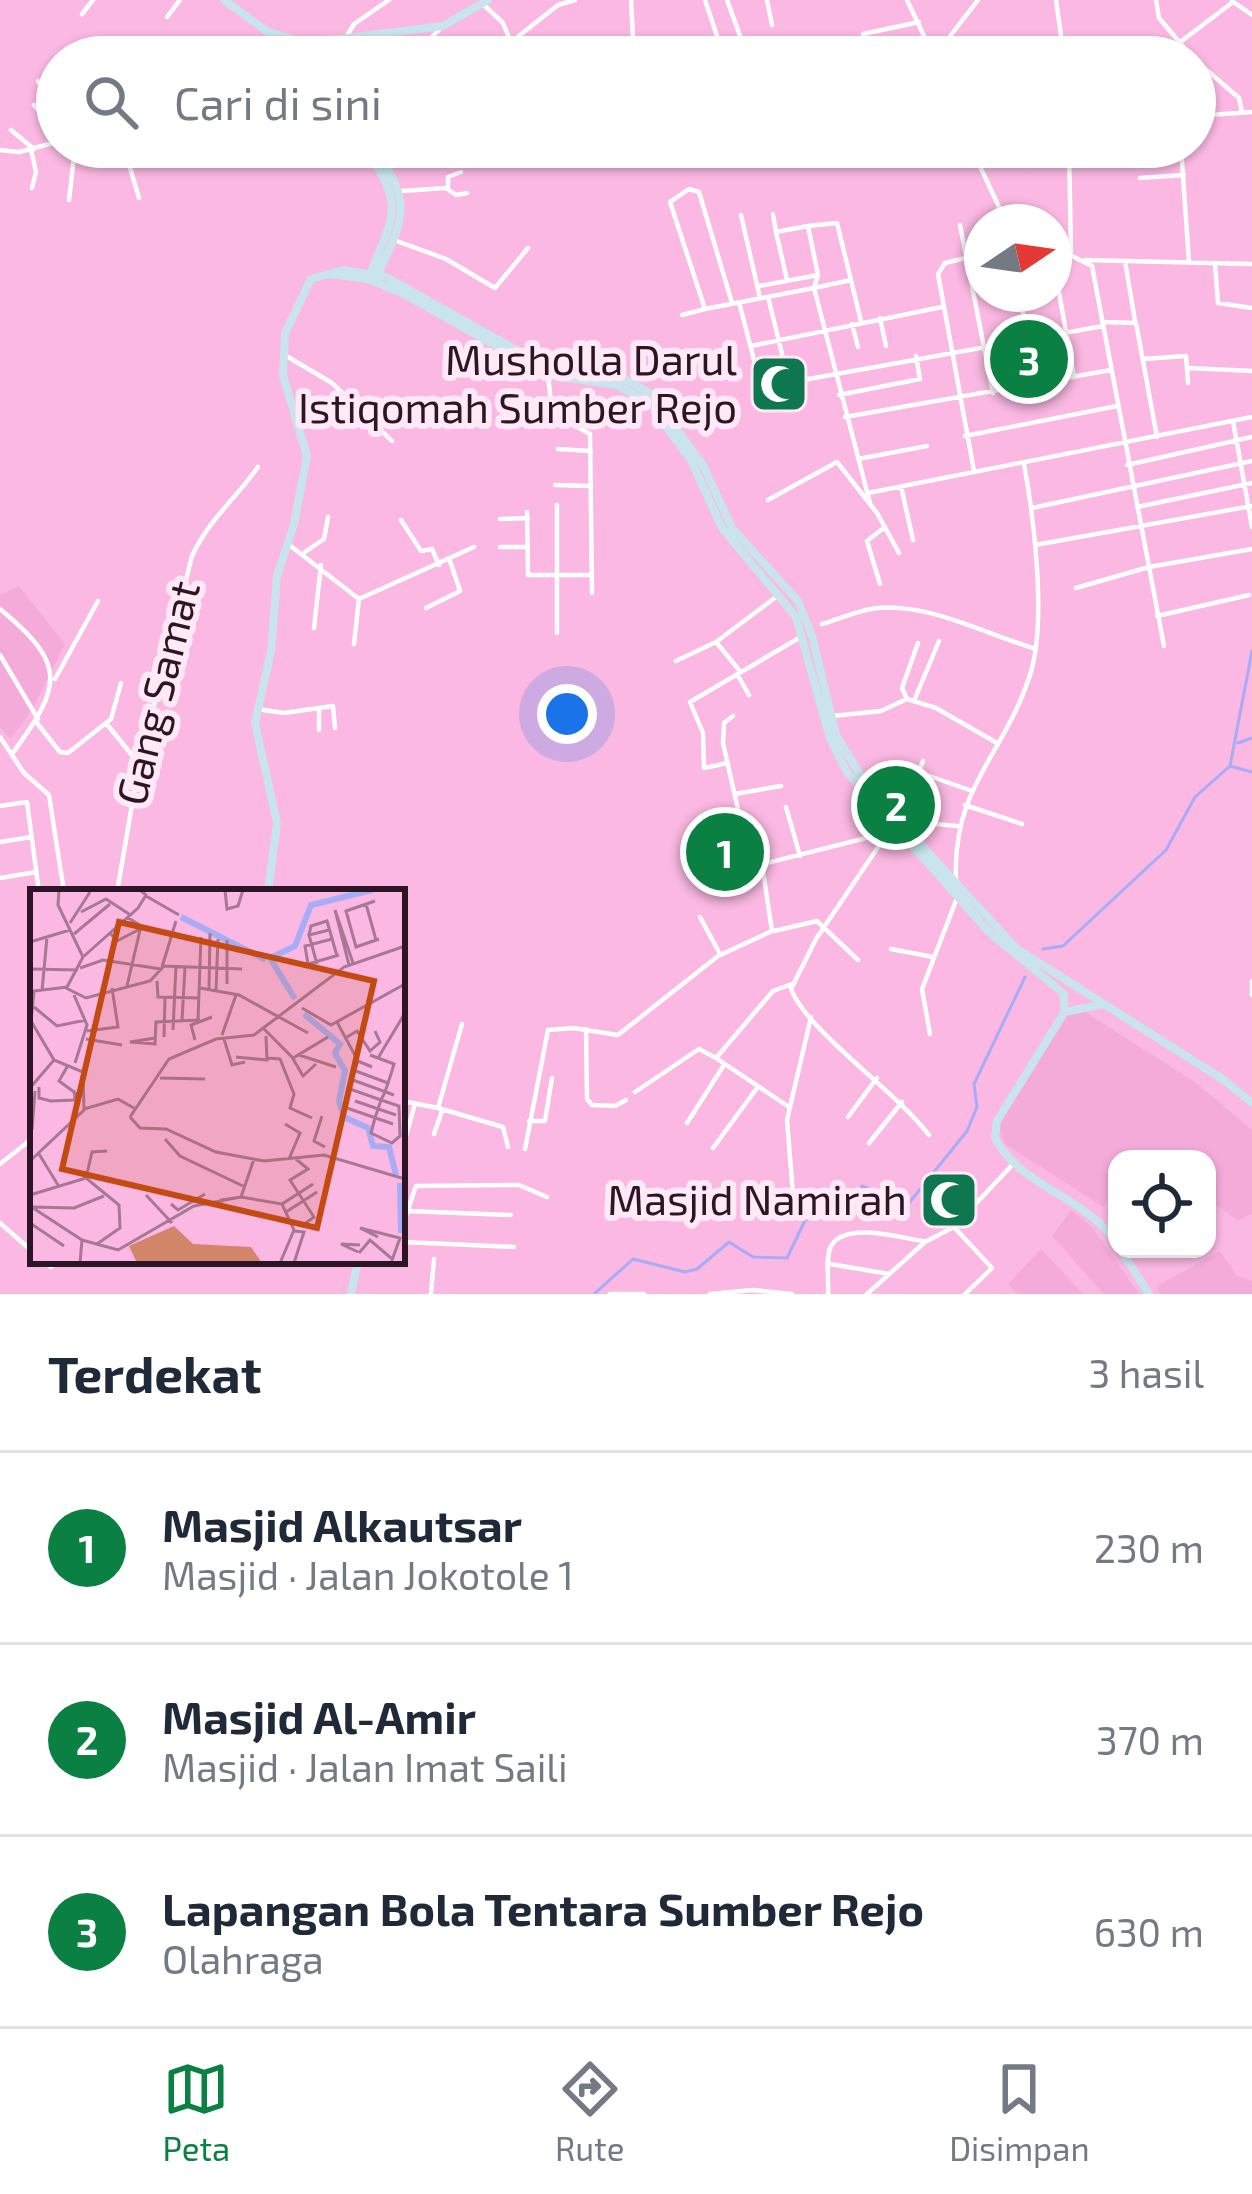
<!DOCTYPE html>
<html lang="id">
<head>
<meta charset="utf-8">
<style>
  :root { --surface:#fff; --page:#f2f2f3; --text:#1f2937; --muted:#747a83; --line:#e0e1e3; --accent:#0b8043 }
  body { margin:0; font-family:"Exo 2",sans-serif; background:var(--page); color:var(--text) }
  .controls { position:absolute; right:36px; bottom:36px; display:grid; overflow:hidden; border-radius:24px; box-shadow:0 3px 9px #0004 }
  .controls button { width:108px; height:108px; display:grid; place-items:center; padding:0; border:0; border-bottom:3px solid var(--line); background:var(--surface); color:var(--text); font:60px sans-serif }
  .compass { position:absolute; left:964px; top:204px; width:108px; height:108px; border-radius:50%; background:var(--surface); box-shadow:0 3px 9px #0004; rotate:77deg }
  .you { position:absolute; left:567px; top:714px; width:42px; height:42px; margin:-30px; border:9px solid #fff; border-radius:50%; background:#1a73e8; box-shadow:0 0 0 18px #1a73e833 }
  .badge { display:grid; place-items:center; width:78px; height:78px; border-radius:50%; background:var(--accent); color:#fff; font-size:39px; font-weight:700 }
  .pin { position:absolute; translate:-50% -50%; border:6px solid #fff; box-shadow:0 3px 12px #0006 }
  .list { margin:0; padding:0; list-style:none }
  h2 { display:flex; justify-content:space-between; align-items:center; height:156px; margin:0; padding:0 48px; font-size:51px }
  h2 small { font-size:39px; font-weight:400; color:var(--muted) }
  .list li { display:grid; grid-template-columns:78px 1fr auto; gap:36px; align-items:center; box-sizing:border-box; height:192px; padding:0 48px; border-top:3px solid var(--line) }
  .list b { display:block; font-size:45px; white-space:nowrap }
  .list p { margin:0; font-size:39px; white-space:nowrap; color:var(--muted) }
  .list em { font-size:39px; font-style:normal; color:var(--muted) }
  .icon { flex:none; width:66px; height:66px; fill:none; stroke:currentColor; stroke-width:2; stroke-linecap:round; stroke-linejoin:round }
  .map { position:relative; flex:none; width:1252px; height:1294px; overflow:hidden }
  .search { position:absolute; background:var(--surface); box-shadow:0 3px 9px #0004; left:36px; right:36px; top:36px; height:132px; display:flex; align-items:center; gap:30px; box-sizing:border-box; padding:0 42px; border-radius:66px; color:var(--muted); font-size:45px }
  .sheet { height:732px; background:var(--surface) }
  nav { display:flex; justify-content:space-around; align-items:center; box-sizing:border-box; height:168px; border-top:3px solid var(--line); background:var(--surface); font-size:33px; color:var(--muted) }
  nav a { display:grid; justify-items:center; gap:6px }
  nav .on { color:var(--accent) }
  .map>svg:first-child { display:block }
  .built { fill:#f4abda }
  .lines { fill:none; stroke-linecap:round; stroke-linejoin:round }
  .stream { stroke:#a8acf5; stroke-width:3 }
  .minor { stroke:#fff; stroke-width:4.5 }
  .secondary { stroke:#c9e4ec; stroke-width:8 }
  .labels { text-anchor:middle; stroke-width:12; stroke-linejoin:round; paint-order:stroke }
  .poi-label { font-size:42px; fill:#2e1525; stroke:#ffe9f6; text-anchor:end }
  .street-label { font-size:42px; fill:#2e1525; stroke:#ffe9f6 }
  .inset-river { fill:none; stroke:#a8acf5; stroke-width:6 }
  .inset-road { fill:none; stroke:#a87796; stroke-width:3 }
  .view { fill:#c34b11; fill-opacity:0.15; stroke:#c34b11; stroke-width:6 }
  .inset-edge { fill:none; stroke:#2e1525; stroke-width:6 }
</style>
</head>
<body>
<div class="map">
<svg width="1252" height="1294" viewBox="0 0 1252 1294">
  <rect width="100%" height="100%" fill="#fab8e2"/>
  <!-- built -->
  <path class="built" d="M19 586 65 644 32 710 10 739 0 727V595Z
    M1084 1011 1196 1083 1252 1130V1213L1238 1221 1218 1206 1211 1214 1207 1211V1159H1117V1186L1103 1207 1005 1144 998 1123 1068 1012Z
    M1071 1210 1093 1228 1139 1294H1104L1052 1236Z
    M1041 1249 1072 1282 1084 1294H1018L1008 1284Z
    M1220 1251 1237 1276 1252 1281V1294H1160L1156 1287Z"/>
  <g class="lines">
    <!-- stream -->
    <path class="stream" d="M1238 743 1252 738
      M1230 766 1252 651
      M1043 949 1063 946 1166 850 1195 797 1230 766 1252 772
      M594 1294 633 1259 685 1272 697 1269 729 1242 753 1257 787 1258 809 1212 859 1197 862 1186 909 1203 967 1131 977 1107 974 1084 1025 977"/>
    <!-- minor -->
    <path class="minor" d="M631 0 634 57
      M705 0 724 57
      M727 0 743 44
      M767 0 772 25
      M907 0 934 57
      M1056 0 1064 57
      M1156 0 1159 18 1192 57
      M1232 1 1252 15
      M483 4 503 23 517 57
      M82 14 93 0
      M167 17 180 0
      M348 34 354 24 389 0
      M863 34 919 22
      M510 43 558 5 575 0
      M1179 43 1233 2
      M422 48 437 57
      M411 57 439 30
      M849 57 929 43
      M934 57 978 0
      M996 57 999 49 1062 44
      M1073 57 1127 47
      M1195 60 1239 98 1242 112
      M38 81 52 108 49 121
      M34 105 57 131
      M1195 116 1252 112
      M11 130 34 149
      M124 147 139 198
      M657 147 664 155
      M971 147 1006 222
      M1020 147 1028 166
      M1069 147 1071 254
      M1181 147 1189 262
      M0 150 19 152 57 142
      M31 150 36 172 32 188
      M384 161 389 147
      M1140 178 1184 175
      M448 187V177L461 172
      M401 191 446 188 456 195 467 193
      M69 200 75 147
      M773 214 776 232
      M741 215 760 298
      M960 225 993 393
      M808 226 837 223 861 321
      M394 240 446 259 495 288 528 248
      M1054 247 1092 266 1164 646
      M1085 260 1252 264
      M1125 261 1135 321
      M1054 264 1074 377
      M1215 264 1218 303 1252 308
      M787 280 776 232 808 226 818 275 814 288 851 280
      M759 286 818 275
      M1019 294 1028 339
      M768 297 786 370
      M739 302 755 364 772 374
      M732 303 699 192 689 189 670 202 705 309 814 288 870 503
      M682 315 705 309
      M880 318 886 346
      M1102 322 1136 323 1157 437
      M852 324 858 347
      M751 346 942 307
      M283 354 332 383 392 441
      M1143 359 1186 356 1188 383
      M1189 368 1252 371
      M548 375 552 413 590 434 592 593
      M792 382 1103 326
      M839 395 920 379 916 356
      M845 417 1111 370
      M1233 421 1252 527
      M965 436 1117 406
      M558 449 591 451
      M858 459 927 446
      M1127 465 1252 437
      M974 471 938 274 945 263 982 254
      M555 485 591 486
      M901 486 913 540
      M868 493 1252 417
      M768 500 837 462 877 513 899 553
      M557 505V633
      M1137 507 1252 483
      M1032 508 1252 461
      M527 512 528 575H591
      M500 519 528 518
      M401 520 421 551 432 549 439 565
      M288 544 359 599 354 644
      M1035 545 1252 506
      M500 547H528
      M305 552 324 539 328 517
      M880 584 867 541 885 527
      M1076 588 1149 567 1252 549
      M359 599 474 547
      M426 608 460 591 450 561
      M0 609C68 665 62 686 12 754
      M1157 616 1249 595
      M822 624C839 619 859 610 877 608 929 603 985 634 1033 648
      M314 628 321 565
      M0 655 38 719
      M676 661 716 642
      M740 671 716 642 776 597
      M737 674 749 695
      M55 679 98 601
      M907 699 902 688 918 643
      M914 701 939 641
      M319 708V730
      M257 709 284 713 333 706 335 728
      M733 716 724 723 723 743 751 867 886 833
      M832 716 881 711 907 699 936 708 997 743
      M37 723 60 752 68 753 111 719 121 683
      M106 723 139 764
      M0 737 24 773 49 795 64 892
      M728 763 704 768 703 733 690 702 799 638
      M921 773 972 791
      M735 794 781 786
      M909 796 923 761
      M965 805 1022 824
      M0 806 27 802 39 892
      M786 807 800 856
      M903 821 957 826
      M893 825 816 939 791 989C807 1031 897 1092 929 1135
      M0 842 31 837
      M706 854 719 873 751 867
      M0 878 36 872
      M956 880C952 786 1004 756 1030 675 1047 623 1034 518 1024 464
      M117 892 139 764 192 556C208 521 236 498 258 467
      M700 917 720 954
      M774 931 817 921 858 960
      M891 949 933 957
      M1252 981V995
      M586 1029 587 1099 592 1105 615 1106 626 1100
      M930 1034 922 989 957 898
      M635 1092 699 1049 716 1058
      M402 1101 438 1108 462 1024
      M789 1107 716 1058 773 991 792 984
      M438 1108 503 1127 508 1147
      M848 1117 877 1078
      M529 1121H545L552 1078
      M687 1123 724 1065
      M434 1134 442 1111
      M869 1143 902 1102
      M713 1148 757 1088
      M525 1149 548 1030 573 1028 618 1035 718 956 772 931 762 864
      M402 1150 415 1104
      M0 1164 33 1138
      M794 1207 787 1120 811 1017
      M407 1211 511 1215
      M0 1223 33 1252
      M402 1227 416 1186 519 1185 547 1197
      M954 1227 992 1268 965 1294
      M402 1242 514 1247
      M43 1261 51 1267 57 1261
      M112 1261 114 1263
      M830 1264 889 1274
      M431 1294 434 1259
      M610 1294H644
      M710 1294 753 1290 792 1294
      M828 1294C829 1282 825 1256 831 1246 846 1221 901 1238 923 1241
      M867 1294 925 1242 954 1227 1013 1164"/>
    <!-- secondary -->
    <path class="secondary" d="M224 0 268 32 307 43 443 26 488 0
      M314 41 322 57
      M292 43 310 57
      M328 57 334 39
      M365 147C406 210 394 212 369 277
      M374 147C413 205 405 216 377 276
      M329 274 368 279 404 294 548 375 617 385 648 402 691 460 722 528 796 617 830 739 847 772 990 933 1064 994V1013L997 1121 995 1138C1021 1188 1086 1196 1117 1244
      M268 892 277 823 255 723 271 651 277 576 294 524 307 456 283 375 285 333 311 279 343 270 386 277 547 367 626 380 651 394 703 465 732 528 798 601 812 636 836 735 867 786 1017 949 1224 1080 1252 1103
      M1065 1012 1103 1004
      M1120 1249 1149 1294
      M351 1294 358 1261"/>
  </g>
  <!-- icons -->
  <defs>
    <g id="mosque-square" transform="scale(3)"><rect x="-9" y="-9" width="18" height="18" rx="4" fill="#0f7750" stroke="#ffe9f6"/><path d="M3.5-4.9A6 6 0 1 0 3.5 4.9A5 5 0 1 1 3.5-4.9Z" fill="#fff"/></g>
  </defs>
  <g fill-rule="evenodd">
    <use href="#mosque-square" x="779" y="384"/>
    <use href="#mosque-square" x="949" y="1200"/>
  </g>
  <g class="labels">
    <!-- poi labels -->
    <g class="poi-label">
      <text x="737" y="375">Musholla Darul<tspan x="737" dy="48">Istiqomah Sumber Rejo</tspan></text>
      <text x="907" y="1215">Masjid Namirah</text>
    </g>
    <!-- street labels -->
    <g class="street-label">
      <text transform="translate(158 693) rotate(-76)" y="15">Gang Samat</text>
    </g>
  </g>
  <!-- overview -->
  <g transform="translate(30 889)">
    <rect width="375" height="375" fill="#fab8e2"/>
    <path d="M144 337 163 355 221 358 232 374H107L99 357Z" fill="#d28568"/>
    <path class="inset-river" d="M151 28 236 71M265 110 240 69 265 57 281 16 342 1M274 125 310 155 305 164 315 182 309 212 314 228 338 239 343 257 359 258 366 286M370 294 371 344"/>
    <path class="inset-road" d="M195 1 197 20 208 17 213 1M116 7 149 26M345 12 316 22 326 58 349 50M336 15 346 51M51 23 76 10 99 25M97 28 111 37 97 97M40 34 60 3M79 43 87 52 110 40M44 45 80 15M279 46 281 37 297 32 307 67M302 50 275 57 278 75 309 66M0 53 40 41M53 68 108 19 116 6 110 1M287 75 279 46 299 41M319 76 305 21 323 74M132 78 146 32M50 79 73 71 131 80M0 80 48 81M127 92 128 108 169 109M197 95V51M36 99 56 109 120 92 134 77 212 80M170 99 209 106 278 144M179 100 180 44M186 101 188 50M12 102 17 48M44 106 57 136 45 174M4 118 27 137 56 131M272 119 301 136 375 95M168 131 171 48M152 132 155 78M307 133 328 172M234 140 263 169 298 148M143 141 146 77M57 142 88 138 82 99M192 146 206 106M134 148 135 108M317 148 327 142 340 162 350 153 345 142M125 149 100 153 125 155 126 133 170 131M56 150 92 156M194 150 202 176 215 173M165 151 161 136 182 128M269 166 306 178M340 166 364 175 361 185 355 203 351 211 345 229 341 244 362 254 370 247 369 217 351 211 320 200 319 198 328 172 342 178M206 168 237 171 236 147M262 168 273 187 286 175M237 169 250 170 264 205 260 219 282 229M348 169 375 124M37 178 29 192 51 208M323 181 358 194M130 189 175 190M320 190 364 206M9 198V209L21 212 45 211 44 201M0 199 24 171M320 200 314 218 363 235M325 212 366 226M54 220 88 210 104 219M292 227 284 252 295 258M100 228 139 170 186 150 224 146 314 78 375 57M100 228 110 239 136 240 186 263 234 272 294 266 375 290M255 235 270 244 259 270M2 241 5 202M135 250 150 267 213 297M9 265 28 296M266 270 278 280 260 291 284 328 273 336M0 272 54 221 53 183 24 171 1 132 4 102 37 98 53 68 28 16 29 1M56 289 89 316 90 339 67 355M56 289 62 263 77 262M0 306 56 289M116 306 142 334M141 315 148 321 175 305M252 315 283 295M0 317 52 351 50 374M3 318 44 319 74 307M191 319V311L211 308 252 315 264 341 250 374M256 323 287 303M0 334 34 357M264 342 274 343 264 374M348 348 330 339 370 349 361 374M52 351 88 361 164 317 211 308 224 270M328 363 311 355 330 356M329 364 340 351 361 369"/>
    <path class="view" d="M89 33 344 92 287 339 32 280Z"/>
    <rect width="375" height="375" class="inset-edge"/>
  </g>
</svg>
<div class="controls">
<button><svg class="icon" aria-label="locate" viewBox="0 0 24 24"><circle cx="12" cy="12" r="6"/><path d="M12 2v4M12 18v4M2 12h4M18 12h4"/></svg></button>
</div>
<svg class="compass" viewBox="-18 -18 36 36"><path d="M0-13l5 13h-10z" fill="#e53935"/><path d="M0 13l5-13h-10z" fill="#747a83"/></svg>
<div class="you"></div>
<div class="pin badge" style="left:725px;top:852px">1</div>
<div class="pin badge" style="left:896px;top:805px">2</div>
<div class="pin badge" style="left:1029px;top:359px">3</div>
<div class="search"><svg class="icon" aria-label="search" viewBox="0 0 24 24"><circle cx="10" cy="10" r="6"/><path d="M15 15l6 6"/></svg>Cari di sini</div>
</div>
<section class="sheet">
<h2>Terdekat<small>3 hasil</small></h2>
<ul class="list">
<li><span class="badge">1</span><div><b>Masjid Alkautsar</b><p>Masjid · Jalan Jokotole 1</p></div><em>230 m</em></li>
<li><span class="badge">2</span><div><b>Masjid Al-Amir</b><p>Masjid · Jalan Imat Saili</p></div><em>370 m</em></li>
<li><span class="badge">3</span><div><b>Lapangan Bola Tentara Sumber Rejo</b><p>Olahraga</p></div><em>630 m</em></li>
</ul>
</section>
<nav>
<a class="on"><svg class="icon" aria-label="map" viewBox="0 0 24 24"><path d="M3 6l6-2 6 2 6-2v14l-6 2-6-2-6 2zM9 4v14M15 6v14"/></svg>Peta</a>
<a><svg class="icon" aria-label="directions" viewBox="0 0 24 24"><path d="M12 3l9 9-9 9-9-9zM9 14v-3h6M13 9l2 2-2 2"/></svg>Rute</a>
<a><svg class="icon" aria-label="saved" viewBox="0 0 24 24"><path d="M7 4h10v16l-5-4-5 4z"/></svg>Disimpan</a>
</nav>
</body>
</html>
